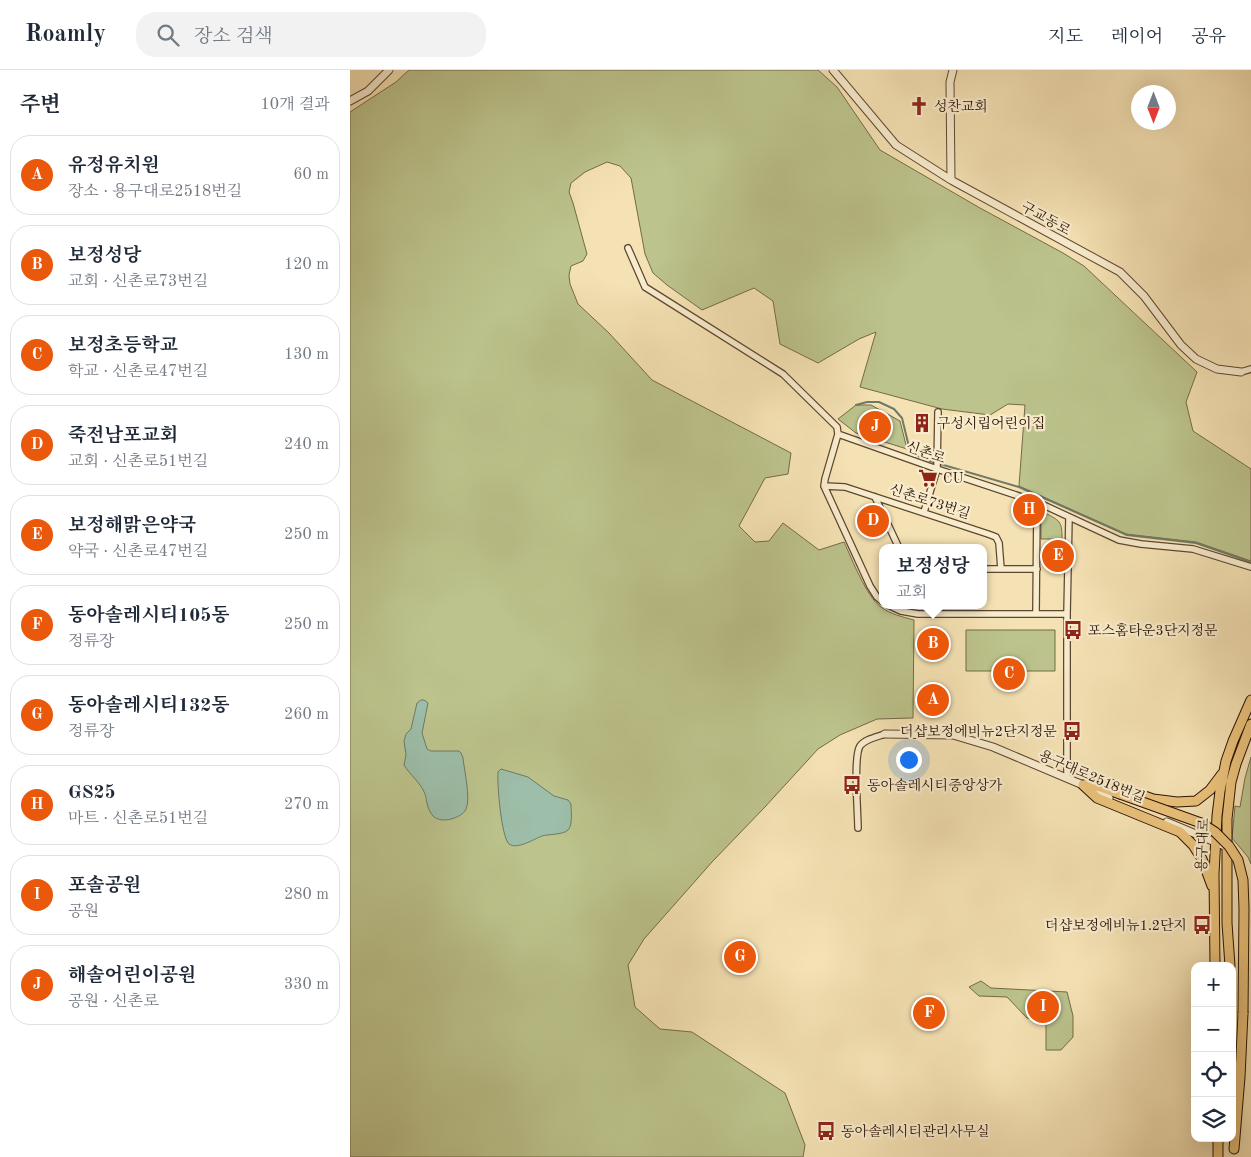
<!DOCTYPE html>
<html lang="ko">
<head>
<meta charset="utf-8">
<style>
  :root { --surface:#fff; --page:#f2f2f3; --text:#1f2937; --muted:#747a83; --line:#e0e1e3; --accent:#ea580c }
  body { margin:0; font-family:"Old Standard TT","Noto Serif KR",serif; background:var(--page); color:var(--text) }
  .controls { position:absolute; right:15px; bottom:15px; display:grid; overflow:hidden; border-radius:10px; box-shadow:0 5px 20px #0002 }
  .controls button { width:45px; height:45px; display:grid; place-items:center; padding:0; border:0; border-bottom:1px solid var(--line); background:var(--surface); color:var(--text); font:25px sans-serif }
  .compass { position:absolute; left:781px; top:15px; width:45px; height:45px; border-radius:50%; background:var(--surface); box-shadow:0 5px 20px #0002; rotate:180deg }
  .you { position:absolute; left:558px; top:689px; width:18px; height:18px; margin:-12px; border:4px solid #fff; border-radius:50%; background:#1a73e8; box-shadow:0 0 0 8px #1a73e833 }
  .badge { display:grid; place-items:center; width:32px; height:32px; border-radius:50%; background:var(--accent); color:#fff; font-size:16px; font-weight:700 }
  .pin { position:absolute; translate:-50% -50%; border:2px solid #fff; box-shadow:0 1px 5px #0006 }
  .popup { position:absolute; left:529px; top:474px; width:108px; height:65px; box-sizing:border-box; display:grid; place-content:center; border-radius:10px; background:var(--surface); filter:drop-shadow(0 1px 4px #0005); font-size:16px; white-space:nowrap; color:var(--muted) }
  .popup b { font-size:19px; color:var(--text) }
  .popup::after { content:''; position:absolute; left:50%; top:100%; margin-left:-10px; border:10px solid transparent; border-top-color:var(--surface) }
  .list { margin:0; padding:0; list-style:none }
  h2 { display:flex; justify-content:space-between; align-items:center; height:65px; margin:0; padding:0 20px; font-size:21px }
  h2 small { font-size:16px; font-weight:400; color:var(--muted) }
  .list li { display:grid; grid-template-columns:32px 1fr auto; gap:15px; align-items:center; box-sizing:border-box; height:80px; margin:0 10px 10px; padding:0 10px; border:1px solid var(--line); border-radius:20px }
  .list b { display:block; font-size:19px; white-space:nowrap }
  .list p { margin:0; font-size:16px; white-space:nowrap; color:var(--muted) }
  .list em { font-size:16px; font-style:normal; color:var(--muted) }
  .icon { flex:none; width:28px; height:28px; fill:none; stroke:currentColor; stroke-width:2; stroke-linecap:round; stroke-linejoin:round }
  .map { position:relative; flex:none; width:901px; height:1087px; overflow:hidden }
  header { display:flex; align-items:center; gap:30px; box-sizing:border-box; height:70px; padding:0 25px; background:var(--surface); border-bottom:1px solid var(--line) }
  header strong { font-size:24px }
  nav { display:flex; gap:28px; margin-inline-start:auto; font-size:18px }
  .search { width:350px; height:45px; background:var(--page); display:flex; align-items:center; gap:12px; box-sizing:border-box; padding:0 18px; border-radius:20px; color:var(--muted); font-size:19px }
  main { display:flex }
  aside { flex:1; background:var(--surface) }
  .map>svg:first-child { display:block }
  .green { fill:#bcc38c; stroke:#746a47 }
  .water { fill:#9dbea9; stroke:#6f7966 }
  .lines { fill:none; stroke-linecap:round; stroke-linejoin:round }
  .stream { stroke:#6f7966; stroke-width:2 }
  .minor-casing { stroke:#5e462e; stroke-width:8 }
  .tertiary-casing { stroke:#5e462e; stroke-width:9 }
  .primary-casing { stroke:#2b1202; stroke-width:11 }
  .minor { stroke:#f8ecce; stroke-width:5.5 }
  .tertiary { stroke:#f8ecce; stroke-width:7 }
  .primary { stroke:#eac17a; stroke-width:9 }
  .primary-bridge-casing { stroke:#2b1202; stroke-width:11; stroke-linecap:butt }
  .primary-bridge { stroke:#eac17a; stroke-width:9 }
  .labels { text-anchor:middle; stroke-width:4.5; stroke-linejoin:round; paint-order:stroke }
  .poi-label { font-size:14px; fill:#2b1202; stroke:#f8ecce; text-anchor:start }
  .street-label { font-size:14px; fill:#2b1202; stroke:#f8ecce }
</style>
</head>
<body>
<header>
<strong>Roamly</strong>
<div class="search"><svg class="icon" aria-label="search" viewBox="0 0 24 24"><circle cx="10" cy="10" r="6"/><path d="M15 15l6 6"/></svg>장소 검색</div>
<nav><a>지도</a><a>레이어</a><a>공유</a></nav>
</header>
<main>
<aside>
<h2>주변<small>10개 결과</small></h2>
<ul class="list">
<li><span class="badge">A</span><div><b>유정유치원</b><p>장소 · 용구대로2518번길</p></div><em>60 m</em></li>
<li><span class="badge">B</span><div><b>보정성당</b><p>교회 · 신촌로73번길</p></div><em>120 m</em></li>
<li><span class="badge">C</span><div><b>보정초등학교</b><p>학교 · 신촌로47번길</p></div><em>130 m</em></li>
<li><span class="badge">D</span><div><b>죽전남포교회</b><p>교회 · 신촌로51번길</p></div><em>240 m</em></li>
<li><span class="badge">E</span><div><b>보정해맑은약국</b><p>약국 · 신촌로47번길</p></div><em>250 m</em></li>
<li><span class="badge">F</span><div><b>동아솔레시티105동</b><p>정류장</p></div><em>250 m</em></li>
<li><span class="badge">G</span><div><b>동아솔레시티132동</b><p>정류장</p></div><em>260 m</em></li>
<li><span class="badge">H</span><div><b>GS25</b><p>마트 · 신촌로51번길</p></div><em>270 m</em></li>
<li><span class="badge">I</span><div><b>포솔공원</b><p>공원</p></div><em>280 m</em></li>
<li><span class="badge">J</span><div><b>해솔어린이공원</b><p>공원 · 신촌로</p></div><em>330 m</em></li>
</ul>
</aside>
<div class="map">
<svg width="901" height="1087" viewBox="0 0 901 1087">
  <rect width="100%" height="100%" fill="#f5e2b4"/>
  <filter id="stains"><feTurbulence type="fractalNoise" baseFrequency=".004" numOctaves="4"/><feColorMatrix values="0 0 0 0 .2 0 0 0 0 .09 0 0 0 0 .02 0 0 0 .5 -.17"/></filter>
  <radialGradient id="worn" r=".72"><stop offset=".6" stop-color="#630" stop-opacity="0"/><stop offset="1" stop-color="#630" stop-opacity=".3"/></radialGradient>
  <!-- green -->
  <path class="green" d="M59 0H468L487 17 530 80 630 138 713 183 734 196 847 302 836 332 843 361 901 399V491L846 472 776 464 669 416 675 335 658 334 640 345 592 339 510 317 526 262 509 269 468 293 430 274 423 231 404 218 352 240 317 215 303 203 295 184 281 108 270 96 257 92 235 102 221 113 219 122 223 133 237 184 233 191 221 196 219 205 220 214 228 234 259 263 302 310 441 383 438 404 415 408 389 456 405 472 419 471 433 453 469 480 494 472C502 489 516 526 531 537 540 544 553 547 564 550L563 648 527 649 490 665 468 679 414 738 362 792 294 869 278 895 285 937 310 959 342 962 435 1023 455 1075 453 1087H0V42L46 12Z
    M506 335H521L550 351 557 379 506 363 488 349Z
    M697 444C711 451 712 453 712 469H691V446Z
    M616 560H705V601H616Z
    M901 687V794L898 787 882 768 885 736 890 737 895 708Z
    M631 911 641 918 717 922 723 946V967L711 980H696V951L677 948 657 927 629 926 619 917Z"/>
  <!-- water -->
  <path class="water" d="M71 630H74L78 633 72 663 77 679 81 681H109L111 683 113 688C114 699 121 729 116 739 114 744 106 748 101 749 95 751 87 750 83 746 77 739 77 731 75 724 71 713 60 705 54 695L56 685 54 671 56 664 61 659 67 633Z
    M151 699 178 707 204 726 218 730 221 734C221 741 223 755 218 760 213 765 198 764 192 766 184 769 167 780 159 774 151 766 147 713 148 702Z"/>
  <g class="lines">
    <!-- stream -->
    <path class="stream" d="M506 335 517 332H529L544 339 552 348 560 381 573 389 669 417 777 465 846 473 901 492"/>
    <!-- minor casing -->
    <g class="minor-casing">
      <path id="minor" d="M278 178 295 217 433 304 487 357 488 364 475 409 474 416 520 516 527 527 533 532
        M891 302 901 299
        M488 364 587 399 687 432 769 470 791 474 843 479 901 497
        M474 416 495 417 638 464 646 467 649 473 651 499
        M525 427 549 478
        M574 442 587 399 588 342
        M633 499H687
        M538 535 551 541 568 544H717
        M581 535V544
        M686 544 687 432
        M717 708V544L719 447
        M508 758C508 743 503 687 510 676 515 669 527 667 535 664"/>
    </g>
    <!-- tertiary casing -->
    <g class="tertiary-casing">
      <path id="tertiary" d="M483 0 546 75 601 110 770 202 794 226 831 275 846 289 867 299 891 302
        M0 31 18 21 39 0
        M601 110 600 12 603 0
        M535 664 603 665 643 677 733 715 759 728
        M817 752 877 777"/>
    </g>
    <!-- primary casing -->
    <g class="primary-casing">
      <path id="primary" d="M733 715 747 728 830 762 843 775 852 789 862 816
        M733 715 755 712 803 729 827 732 846 731 860 720 872 704
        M745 716 751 717 770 724
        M865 896 864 804 867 746 870 721 876 691 883 671 901 630
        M880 896 877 853V749L881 712 886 694 901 654
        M882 994 883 1029
        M868 1068V1087
        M884 1079 890 1007 893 943"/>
    </g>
    <!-- minor -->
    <use href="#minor" class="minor"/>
    <!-- tertiary -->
    <use href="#tertiary" class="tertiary"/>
    <!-- primary -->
    <use href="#primary" class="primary"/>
    <!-- primary-bridge casing -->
    <g class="primary-bridge-casing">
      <path id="primary-bridge" d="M770 724 851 753 865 762 879 776 888 790 893 810 894 839 893 943"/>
    </g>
    <!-- primary-bridge -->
    <use href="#primary-bridge" class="primary-bridge"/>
  </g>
  <!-- icons -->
  <defs>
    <g id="church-bare" transform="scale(1.5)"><path d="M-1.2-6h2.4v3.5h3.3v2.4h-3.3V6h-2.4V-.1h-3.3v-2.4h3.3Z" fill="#8f2418" stroke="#f8ecce" stroke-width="2.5" paint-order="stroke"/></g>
    <g id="building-bare" transform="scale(1.5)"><path d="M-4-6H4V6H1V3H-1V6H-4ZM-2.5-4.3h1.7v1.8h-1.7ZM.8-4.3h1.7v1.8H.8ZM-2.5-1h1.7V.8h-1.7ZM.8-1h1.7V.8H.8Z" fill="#8f2418" stroke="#f8ecce" stroke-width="2.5" paint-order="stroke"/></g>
    <g id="supermarket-bare" transform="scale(1.5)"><path d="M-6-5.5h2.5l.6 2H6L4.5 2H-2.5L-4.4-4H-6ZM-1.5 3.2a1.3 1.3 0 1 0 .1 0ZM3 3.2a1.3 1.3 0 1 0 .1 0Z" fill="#8f2418" stroke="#f8ecce" stroke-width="2.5" paint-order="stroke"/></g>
    <g id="bus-bare" transform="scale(1.5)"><path d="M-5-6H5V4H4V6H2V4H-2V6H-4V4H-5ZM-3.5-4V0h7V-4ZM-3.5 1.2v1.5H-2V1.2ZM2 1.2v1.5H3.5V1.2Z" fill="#8f2418" stroke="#f8ecce" stroke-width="2.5" paint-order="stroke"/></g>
  </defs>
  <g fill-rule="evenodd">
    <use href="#church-bare" x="569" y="36"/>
    <use href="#building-bare" x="572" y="353"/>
    <use href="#supermarket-bare" x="578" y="408"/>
    <use href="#bus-bare" x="723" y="560"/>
    <use href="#bus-bare" x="722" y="661"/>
    <use href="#bus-bare" x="502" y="715"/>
    <use href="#bus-bare" x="852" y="855"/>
    <use href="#bus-bare" x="476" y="1061"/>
  </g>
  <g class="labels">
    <!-- poi labels -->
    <g class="poi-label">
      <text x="584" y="41">성찬교회</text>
      <text x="587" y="358">구성시립어린이집</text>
      <text x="593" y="413">CU</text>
      <text x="738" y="565">포스홈타운3단지정문</text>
      <text x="707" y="666" text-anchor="end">더샵보정에비뉴2단지정문</text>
      <text x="517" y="720">동아솔레시티중앙상가</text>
      <text x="837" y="860" text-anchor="end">더샵보정에비뉴1.2단지</text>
      <text x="491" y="1066">동아솔레시티관리사무실</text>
    </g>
    <!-- street labels -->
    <g class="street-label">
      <text transform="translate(696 148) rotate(29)" y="5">구교동로</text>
      <text transform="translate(576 382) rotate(19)" y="5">신촌로</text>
      <text transform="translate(580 431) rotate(18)" y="5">신촌로73번길</text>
      <text transform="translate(742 706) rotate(23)" y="5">용구대로2518번길</text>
      <text transform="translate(852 775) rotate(-87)" y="5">용구대로</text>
    </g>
  </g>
  <rect width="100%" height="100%" filter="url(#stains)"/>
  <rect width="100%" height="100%" fill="url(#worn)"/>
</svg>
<div class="controls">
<button>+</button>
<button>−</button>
<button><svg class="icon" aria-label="locate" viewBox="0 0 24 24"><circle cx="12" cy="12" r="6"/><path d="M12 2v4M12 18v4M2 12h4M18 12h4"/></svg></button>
<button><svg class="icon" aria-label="layers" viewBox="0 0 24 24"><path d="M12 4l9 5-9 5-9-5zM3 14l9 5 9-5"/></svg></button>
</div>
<svg class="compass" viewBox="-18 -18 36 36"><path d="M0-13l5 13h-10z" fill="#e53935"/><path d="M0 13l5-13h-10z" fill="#747a83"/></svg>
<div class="you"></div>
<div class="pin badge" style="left:583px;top:630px">A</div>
<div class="pin badge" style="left:583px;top:574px">B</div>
<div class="popup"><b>보정성당</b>교회</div>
<div class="pin badge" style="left:659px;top:604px">C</div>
<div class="pin badge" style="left:523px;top:451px">D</div>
<div class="pin badge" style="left:708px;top:486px">E</div>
<div class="pin badge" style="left:579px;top:943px">F</div>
<div class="pin badge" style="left:390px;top:887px">G</div>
<div class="pin badge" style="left:679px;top:440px">H</div>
<div class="pin badge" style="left:693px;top:937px">I</div>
<div class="pin badge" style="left:525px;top:357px">J</div>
</div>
</main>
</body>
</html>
